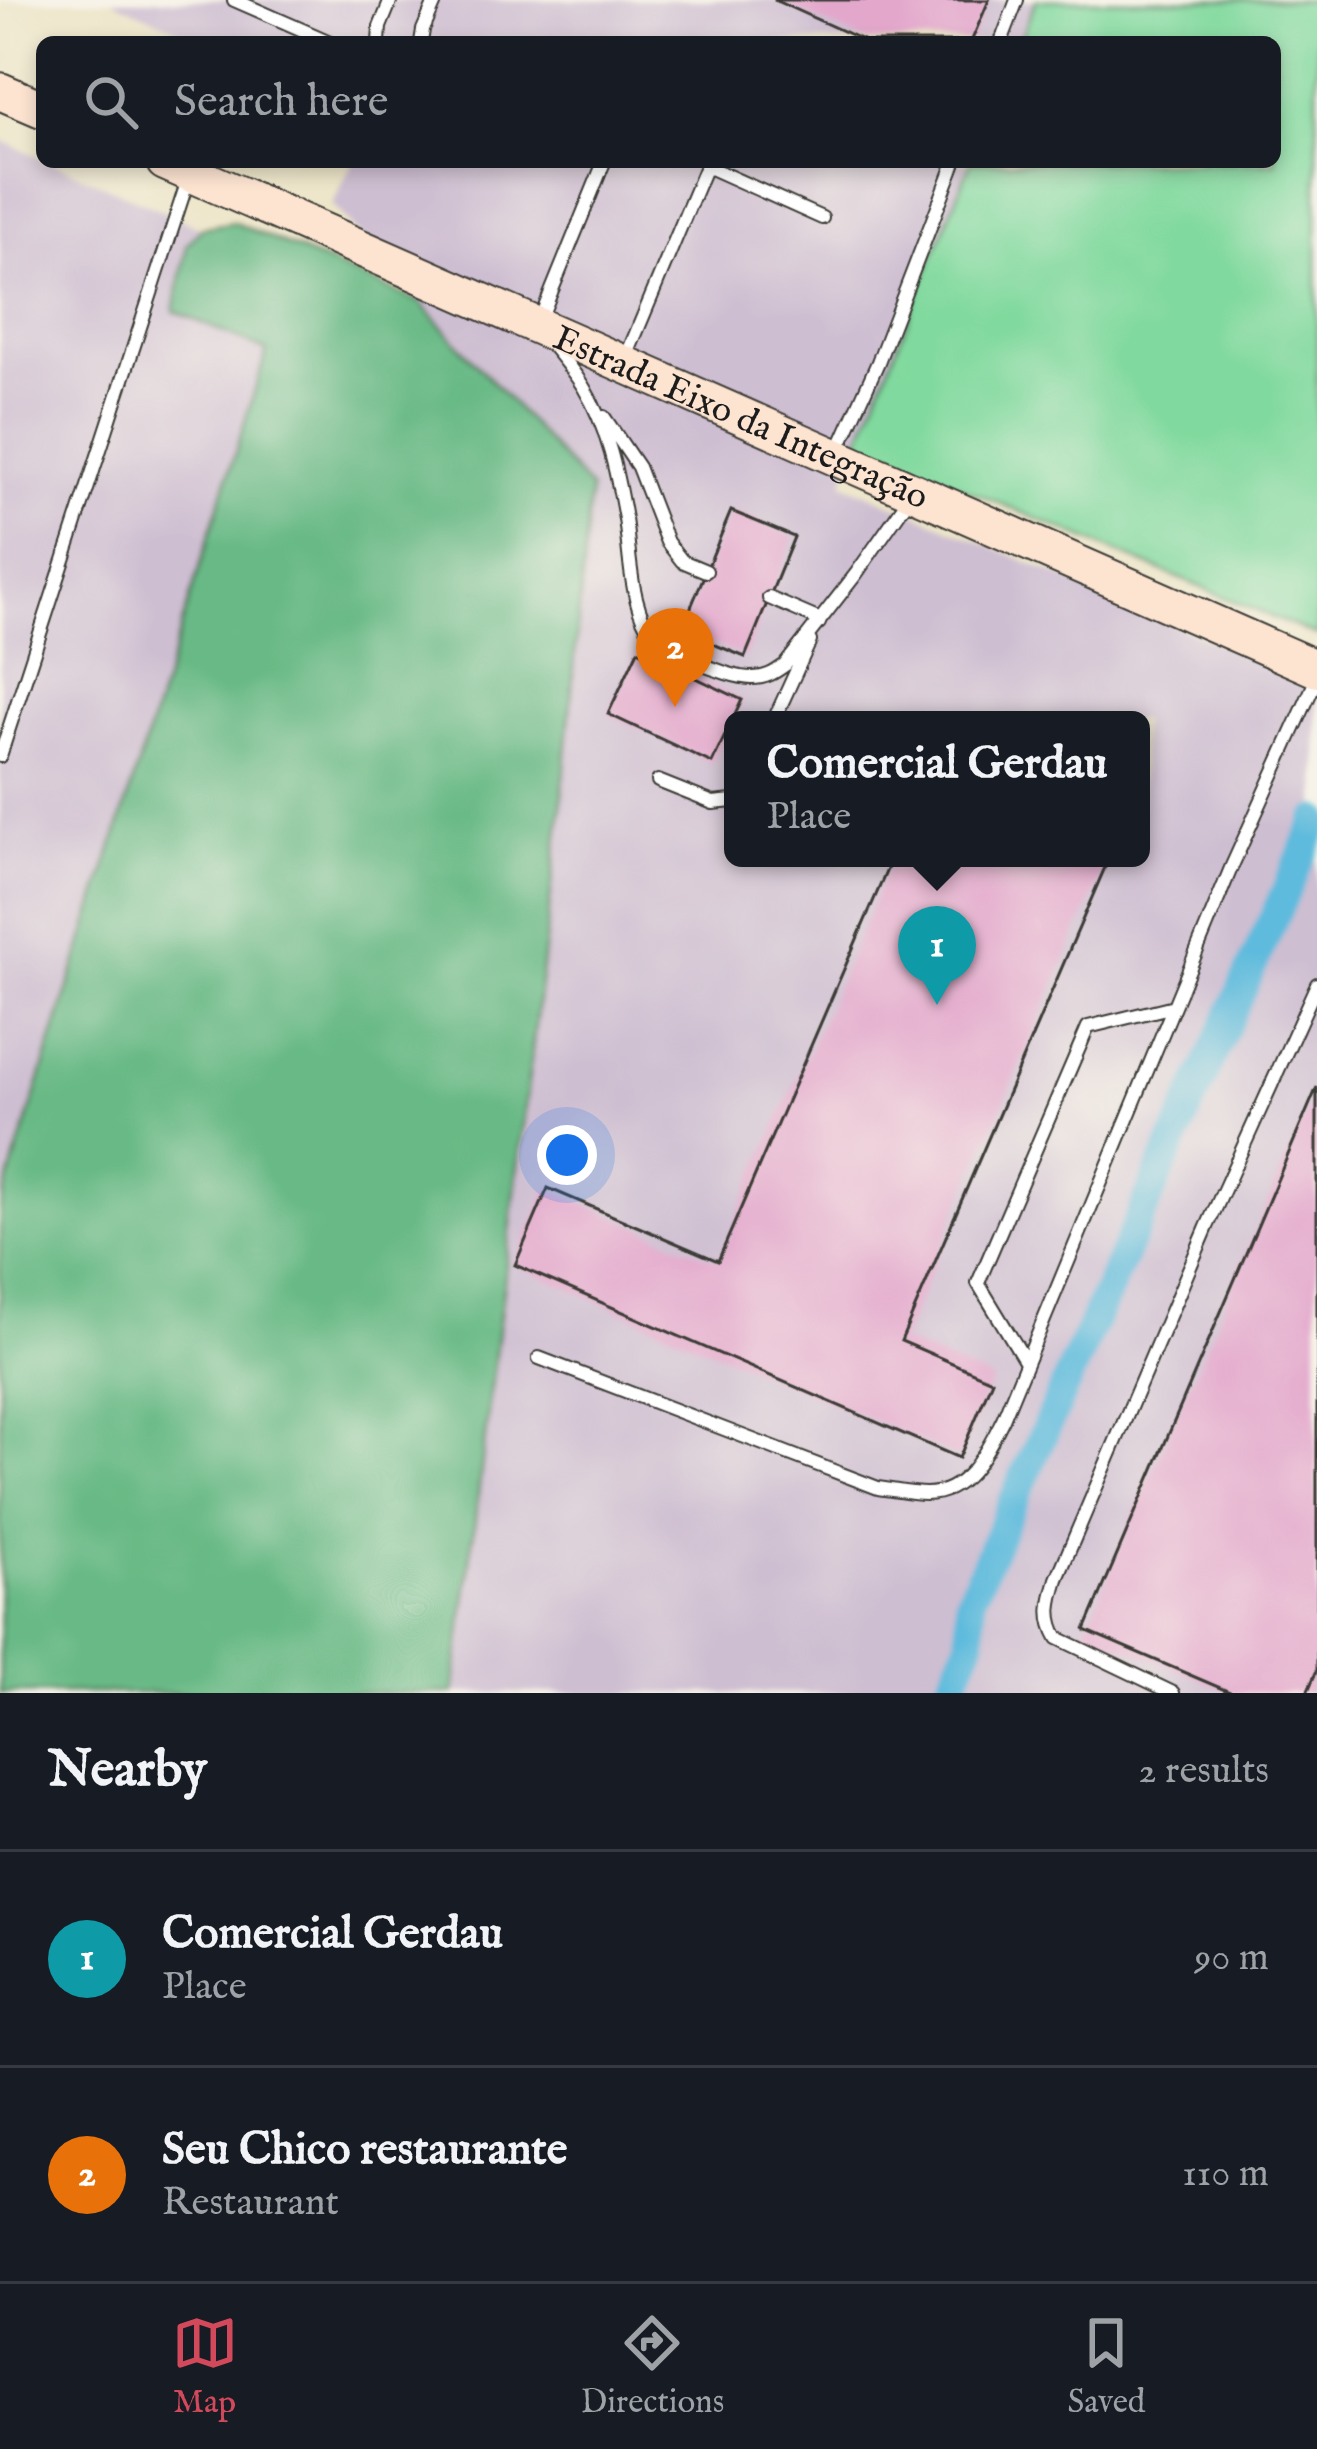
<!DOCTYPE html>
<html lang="en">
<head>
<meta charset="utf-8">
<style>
  :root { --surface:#171b24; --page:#20242c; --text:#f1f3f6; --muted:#9ea1a6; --line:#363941; --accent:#d1495b }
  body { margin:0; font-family:"IM FELL English",serif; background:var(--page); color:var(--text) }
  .you { position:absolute; left:567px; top:1155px; width:42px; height:42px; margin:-30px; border:9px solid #fff; border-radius:50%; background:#1a73e8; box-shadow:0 0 0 18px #1a73e833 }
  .badge { display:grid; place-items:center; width:78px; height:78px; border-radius:50%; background:var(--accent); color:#fff; font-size:39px; font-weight:700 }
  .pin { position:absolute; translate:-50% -99px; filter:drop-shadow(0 3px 6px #0008) }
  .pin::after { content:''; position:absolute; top:63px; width:42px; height:36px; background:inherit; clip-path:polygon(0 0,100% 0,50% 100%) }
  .popup { position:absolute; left:724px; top:711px; width:426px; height:156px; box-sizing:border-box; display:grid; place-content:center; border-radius:18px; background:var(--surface); filter:drop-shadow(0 3px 9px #0005); font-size:39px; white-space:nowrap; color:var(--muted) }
  .popup b { font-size:45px; color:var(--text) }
  .popup::after { content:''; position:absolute; left:50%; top:100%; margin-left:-24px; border:24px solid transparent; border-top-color:var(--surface) }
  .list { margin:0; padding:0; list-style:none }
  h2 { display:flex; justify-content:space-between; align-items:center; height:156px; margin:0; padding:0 48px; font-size:51px }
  h2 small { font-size:39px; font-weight:400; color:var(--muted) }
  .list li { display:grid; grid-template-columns:78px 1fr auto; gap:36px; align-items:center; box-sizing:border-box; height:216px; padding:0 48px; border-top:3px solid var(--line) }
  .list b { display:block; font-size:45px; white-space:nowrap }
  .list p { margin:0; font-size:39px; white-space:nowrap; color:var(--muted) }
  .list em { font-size:39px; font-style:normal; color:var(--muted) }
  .icon { flex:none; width:66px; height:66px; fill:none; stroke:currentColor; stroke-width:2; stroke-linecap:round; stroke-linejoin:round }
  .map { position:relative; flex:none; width:1317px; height:1693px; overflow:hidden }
  .search { position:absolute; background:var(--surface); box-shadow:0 6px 18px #0003; left:36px; right:36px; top:36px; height:132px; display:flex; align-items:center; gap:30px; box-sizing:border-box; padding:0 42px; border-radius:18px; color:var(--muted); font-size:45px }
  .sheet { height:588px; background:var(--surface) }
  nav { display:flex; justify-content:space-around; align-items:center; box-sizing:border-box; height:168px; border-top:3px solid var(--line); background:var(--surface); font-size:33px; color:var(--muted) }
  nav a { display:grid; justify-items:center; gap:6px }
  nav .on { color:var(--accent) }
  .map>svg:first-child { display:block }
  .industrial { fill:#cebed1; fill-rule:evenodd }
  .green { fill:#80d99e; stroke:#4e7a5d; stroke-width:3 }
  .forest { fill:#68b985; stroke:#426a50; stroke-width:3 }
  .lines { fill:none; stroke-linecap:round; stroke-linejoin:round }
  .canal { stroke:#5fbbdd; stroke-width:30 }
  .building { fill:#e3a7cc }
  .service-casing { stroke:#3b3a36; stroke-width:16 }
  .secondary-casing { stroke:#3b3a36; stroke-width:40 }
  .service { stroke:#fff; stroke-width:12 }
  .secondary { stroke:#fde4d1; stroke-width:36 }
  .labels { text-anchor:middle; stroke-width:9; stroke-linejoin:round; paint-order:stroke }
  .street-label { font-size:36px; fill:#1c1c1c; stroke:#f7f3e8 }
</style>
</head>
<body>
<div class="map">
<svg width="1317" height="1693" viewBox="0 0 1317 1693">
  <rect width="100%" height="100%" fill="#f7f3e8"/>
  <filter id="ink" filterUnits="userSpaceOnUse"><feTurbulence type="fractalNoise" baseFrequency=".00833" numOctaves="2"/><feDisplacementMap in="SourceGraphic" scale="24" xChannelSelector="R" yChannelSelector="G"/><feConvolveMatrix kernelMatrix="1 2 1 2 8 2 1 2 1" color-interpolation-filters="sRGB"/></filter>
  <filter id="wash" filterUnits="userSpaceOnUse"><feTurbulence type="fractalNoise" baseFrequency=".004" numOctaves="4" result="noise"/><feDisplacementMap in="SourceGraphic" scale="48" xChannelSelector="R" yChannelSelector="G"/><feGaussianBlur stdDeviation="2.7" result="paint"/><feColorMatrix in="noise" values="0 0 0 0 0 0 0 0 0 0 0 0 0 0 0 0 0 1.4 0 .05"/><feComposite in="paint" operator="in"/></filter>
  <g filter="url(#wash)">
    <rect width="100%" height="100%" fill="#ede5c8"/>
    <!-- industrial -->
    <path class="industrial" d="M111 0H1036L1019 42H206Z
      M0 140 42 158V162H51L201 228 267 350 0 1209Z
      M353 162H971L843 483 1317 686V1693H454L561 811 590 489 332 205ZM733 720H1141V858H733Z"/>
    <!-- green -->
    <path class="green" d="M1036 0H1317V636L858 444 971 162H1275V42H1019Z"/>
    <!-- forest -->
    <path class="forest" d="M233 222 420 302 590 489 561 811 454 1693H0V1209L267 351 174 311 187 245 201 228Z"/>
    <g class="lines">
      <!-- canal -->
      <path class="canal" d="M948 1693 971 1641 970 1598 1317 821"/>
    </g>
    <g id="blocks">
      <!-- building -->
      <path class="building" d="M774 0H989L971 42H867Z
        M731 511 794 537 745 657 681 631Z
        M638 650 742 700 712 763 608 714Z
        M892 858H1109L901 1341 992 1380 959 1458 515 1265 548 1188 718 1261Z
        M1317 1087V1670L1307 1693H1232L1085 1630Z"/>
    </g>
  </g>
  <g filter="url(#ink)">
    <use href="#blocks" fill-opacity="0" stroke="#3b3a36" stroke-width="3"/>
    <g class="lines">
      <!-- service casing -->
      <g class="service-casing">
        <path id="service" d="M234 0 330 42
          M379 42 380 27 391 0
          M421 42 423 30 436 0
          M1001 42 1017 0
          M539 322 604 162
          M551 344C562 358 575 373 584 388 608 428 617 474 625 519 630 553 630 597 647 627 660 649 725 678 752 678 766 678 774 673 785 665L856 574 910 497
          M624 362 706 166 822 218
          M604 417 638 467 667 542 682 561 706 571
          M836 456 878 362 955 162
          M769 598 820 620 819 623
          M774 720 810 641
          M0 756 188 180
          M658 781 713 803 733 801
          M539 1358 878 1488C894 1490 910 1494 926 1494 968 1494 987 1450 1003 1419L1231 868 1317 678
          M1026 1362 978 1283 1088 1027 1174 1006
          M1173 1693 1058 1638C1046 1617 1050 1602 1057 1579L1207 1227 1317 984"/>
      </g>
      <!-- secondary casing -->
      <g class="secondary-casing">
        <g id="secondary">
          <path d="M0 91 42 109"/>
          <path id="s1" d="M165 162 1317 669"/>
        </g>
      </g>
      <!-- service -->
      <use href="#service" class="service"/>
      <!-- secondary -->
      <use href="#secondary" class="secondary"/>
    </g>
  </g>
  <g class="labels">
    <!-- street labels -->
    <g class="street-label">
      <text dy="13" stroke="none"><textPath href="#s1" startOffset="630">Estrada Eixo da Integração</textPath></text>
    </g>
  </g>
</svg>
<div class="you"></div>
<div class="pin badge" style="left:937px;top:1005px;background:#0f9aa8">1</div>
<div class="popup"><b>Comercial Gerdau</b>Place</div>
<div class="pin badge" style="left:675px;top:707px;background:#e8710a">2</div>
<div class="search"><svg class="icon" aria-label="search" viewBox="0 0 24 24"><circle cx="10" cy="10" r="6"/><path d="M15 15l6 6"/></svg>Search here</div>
</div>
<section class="sheet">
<h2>Nearby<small>2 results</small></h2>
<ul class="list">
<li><span class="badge" style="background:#0f9aa8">1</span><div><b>Comercial Gerdau</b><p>Place</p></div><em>90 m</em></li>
<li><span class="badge" style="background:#e8710a">2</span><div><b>Seu Chico restaurante</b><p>Restaurant</p></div><em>110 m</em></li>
</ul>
</section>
<nav>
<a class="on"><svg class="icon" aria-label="map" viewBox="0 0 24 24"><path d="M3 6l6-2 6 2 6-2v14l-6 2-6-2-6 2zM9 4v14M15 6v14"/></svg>Map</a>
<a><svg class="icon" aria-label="directions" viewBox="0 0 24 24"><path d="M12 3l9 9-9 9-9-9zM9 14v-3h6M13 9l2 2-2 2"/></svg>Directions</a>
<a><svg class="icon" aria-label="saved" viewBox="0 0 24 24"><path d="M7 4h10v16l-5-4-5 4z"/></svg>Saved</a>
</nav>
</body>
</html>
